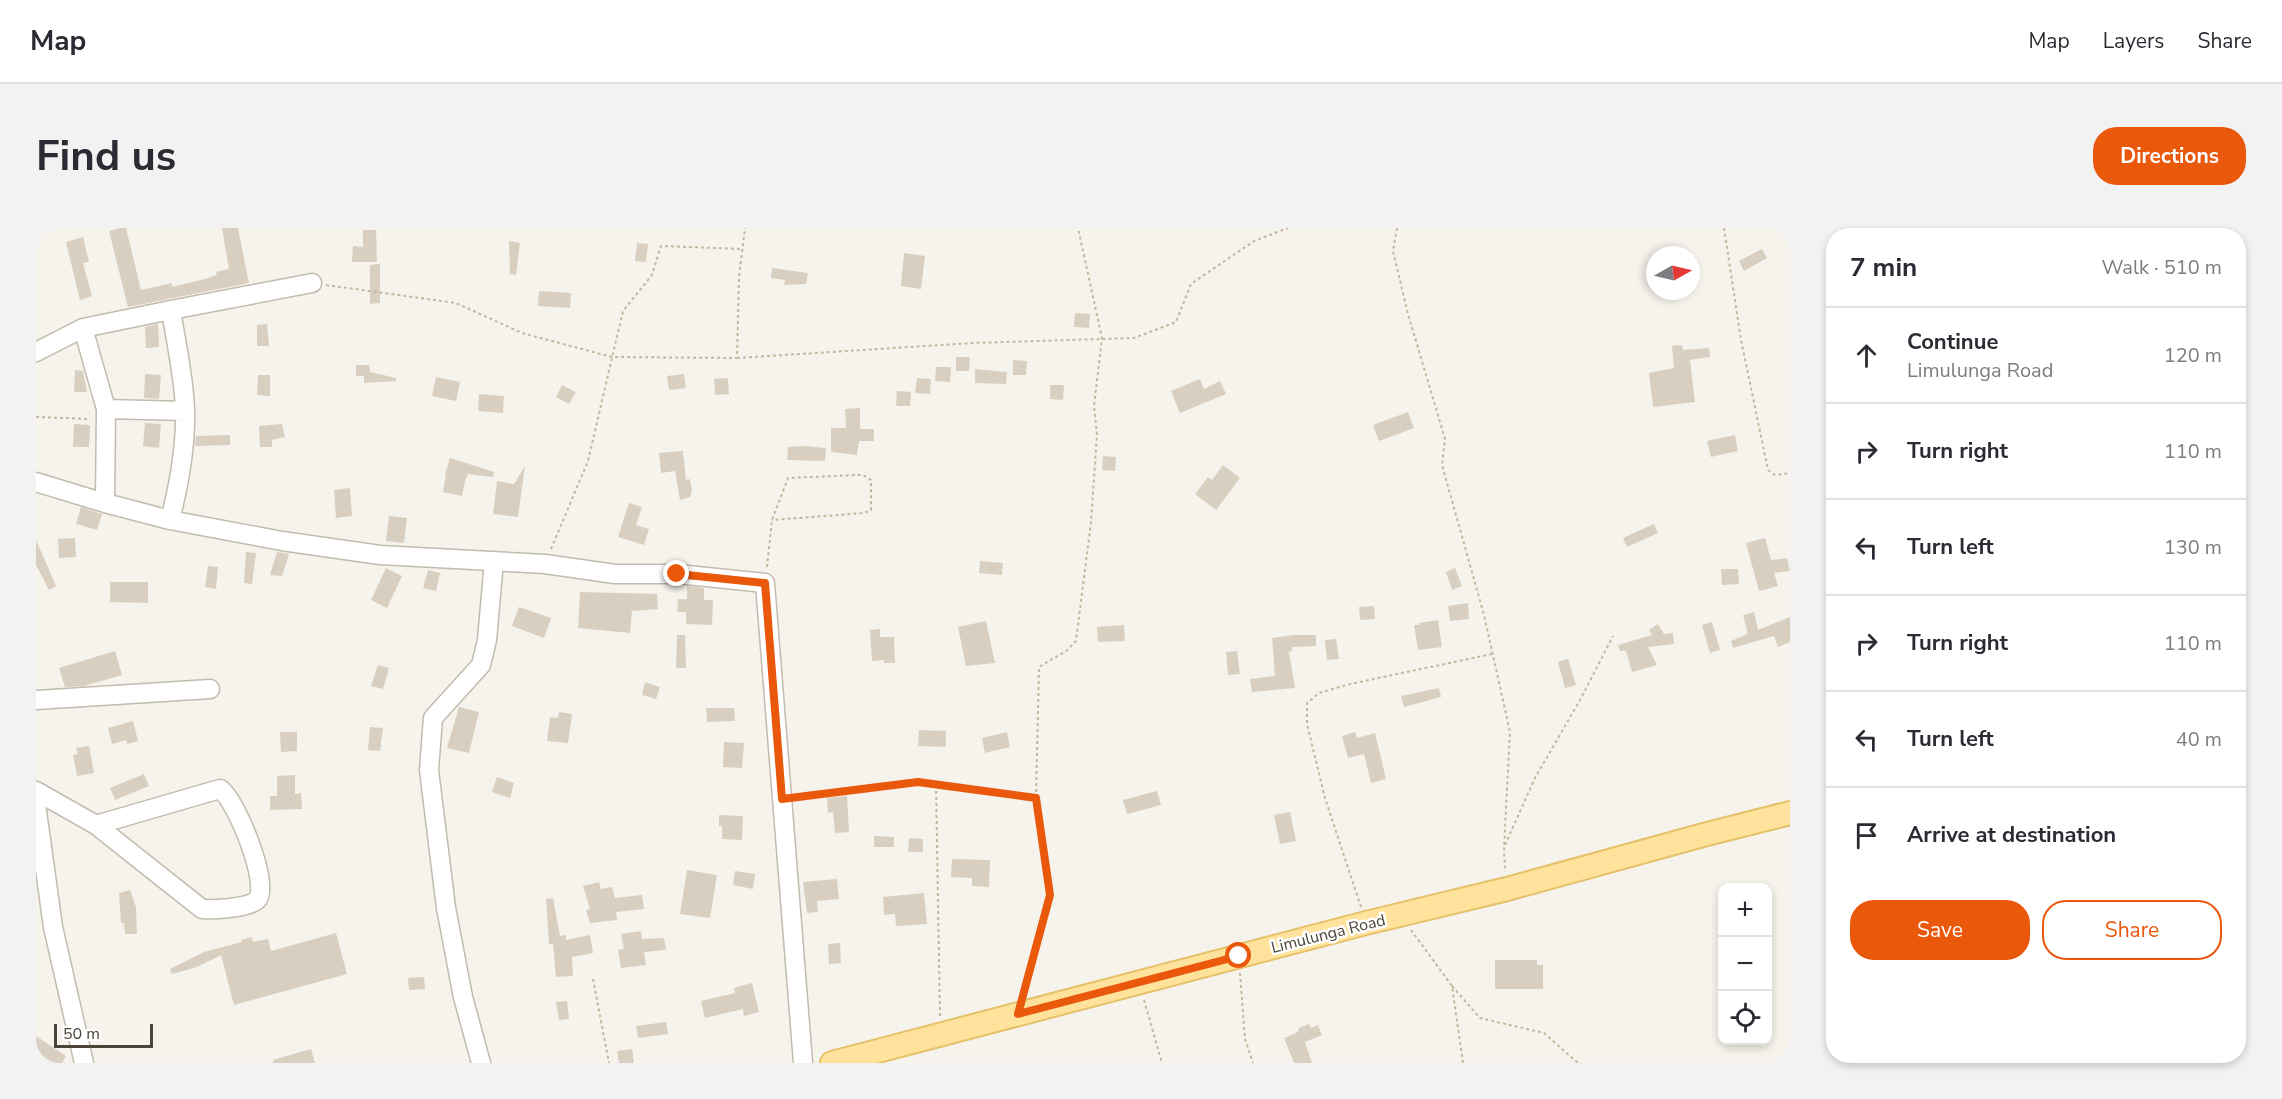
<!DOCTYPE html>
<html lang="en">
<head>
<meta charset="utf-8">
<style>
  :root { --surface:#fff; --page:#f2f2f3; --text:#2b2b33; --muted:#7c7c81; --line:#e1e1e2; --accent:#ea580c }
  body { margin:0; font-family:"Nunito Sans",sans-serif; background:var(--page); color:var(--text) }
  .controls { position:absolute; right:18px; bottom:18px; display:grid; overflow:hidden; border-radius:12px; box-shadow:0 3px 9px #0003 }
  .controls button { width:54px; height:54px; display:grid; place-items:center; padding:0; border:0; border-bottom:2px solid var(--line); background:var(--surface); color:var(--text); font:30px sans-serif }
  .compass { position:absolute; left:1610px; top:18px; width:54px; height:54px; border-radius:50%; background:var(--surface); box-shadow:0 3px 9px #0003; rotate:82deg }
  .scale { position:absolute; left:18px; bottom:15px; width:99px; box-sizing:border-box; padding-left:6px; border:3px solid #4b4439; border-top:0; font-size:16px; line-height:21px; white-space:nowrap; color:#4b4439; -webkit-text-stroke:4px #fff; paint-order:stroke }
  .stop { position:absolute; width:18px; height:18px; margin:-14px; border:4px solid #ea580c; border-radius:50%; background:#fff }
  .stop.end { background:#ea580c; border-color:#fff; box-shadow:0 2px 6px #0008 }
  .list { margin:0; padding:0; list-style:none }
  h2 { display:flex; justify-content:space-between; align-items:center; height:78px; margin:0; padding:0 24px; font-size:26px }
  h2 small { font-size:20px; font-weight:400; color:var(--muted) }
  .list li { display:grid; grid-template-columns:39px 1fr auto; gap:18px; align-items:center; box-sizing:border-box; height:96px; padding:0 24px; border-top:2px solid var(--line) }
  .list b { display:block; font-size:22px; white-space:nowrap }
  .list p { margin:0; font-size:20px; white-space:nowrap; color:var(--muted) }
  .list em { font-size:20px; font-style:normal; color:var(--muted) }
  .actions { display:flex; gap:12px; padding:18px 24px }
  .actions a { flex:1; padding:14px 0; border:2px solid var(--accent); border-radius:24px; text-align:center; font-size:21px; color:var(--accent) }
  .actions .main { background:var(--accent); color:#fff }
  .icon { flex:none; width:33px; height:33px; fill:none; stroke:currentColor; stroke-width:2; stroke-linecap:round; stroke-linejoin:round }
  .map { position:relative; flex:none; width:1754px; height:835px; overflow:hidden; border-radius:24px }
  header { display:flex; align-items:center; gap:36px; box-sizing:border-box; height:84px; padding:0 30px; background:var(--surface); border-bottom:2px solid var(--line) }
  header strong { font-size:28px }
  nav { display:flex; gap:33px; margin-inline-start:auto; font-size:21px }
  .intro { display:flex; align-items:center; justify-content:space-between; box-sizing:border-box; height:144px; padding:0 36px }
  h1 { margin:0; font-size:42px }
  .button { padding:15px 27px; border-radius:24px; background:var(--accent); color:#fff; font-size:21px; font-weight:700 }
  main { display:flex; gap:36px; padding:0 36px }
  aside { flex:1; background:var(--surface); border-radius:24px; box-shadow:0 3px 9px #0003 }
  .map>svg:first-child { display:block }
  .building { fill:#d8cfc1 }
  .lines { fill:none; stroke-linecap:round; stroke-linejoin:round }
  .minor-casing { stroke:#c2bbae; stroke-width:21 }
  .major-casing { stroke:#e6c16a; stroke-width:26 }
  .path { stroke:#c4b79f; stroke-width:2; stroke-dasharray:3 3; stroke-linecap:butt }
  .minor { stroke:#fff; stroke-width:18 }
  .major { stroke:#ffe39c; stroke-width:22 }
  .route { stroke:#ea580c; stroke-width:8 }
  .labels { text-anchor:middle; stroke-width:5; stroke-linejoin:round; paint-order:stroke }
  .street-label { font-size:16px; fill:#4b4439; stroke:#fff }
</style>
</head>
<body>
<header>
<strong>Map</strong>
<nav><a>Map</a><a>Layers</a><a>Share</a></nav>
</header>
<div class="intro"><h1>Find us</h1><a class="button">Directions</a></div>
<main>
<div class="map">
<svg width="1754" height="835" viewBox="0 0 1754 835">
  <rect width="100%" height="100%" fill="#f6f3ec"/>
  <!-- building -->
  <path class="building" d="M84 0H90L105 62 136 55V59L169 51 181 47 180 44 193 41 186 0H202L213 55 92 79 73 3Z
    M327 2H340L341 34H316L317 18 327 19Z
    M47 9 53 34 47 35 56 68 44 72 30 14Z
    M473 13 484 15 480 47 474 46Z
    M601 15 612 16 610 34 599 33Z
    M1726 21 1731 30 1708 43 1703 33Z
    M868 25 889 28 885 61 865 58Z
    M344 36V75L334 76V37Z
    M736 40 772 45 770 56 748 57 749 52 735 50Z
    M503 63 535 65 534 80 502 78Z
    M1039 85 1054 86 1053 100 1038 99Z
    M122 96 123 119 110 120 109 99Z
    M231 96 233 118H221V97Z
    M1646 117 1647 122 1673 120 1674 129 1654 132 1659 174 1617 179 1613 145 1638 140 1636 118Z
    M920 129H934L933 143H920Z
    M977 132 991 133 990 147H977Z
    M320 137H333L334 144 360 150V153L328 155V148H320Z
    M900 139H915L914 154 899 153Z
    M939 141 971 144 970 156 939 155Z
    M39 142 47 143 51 164H38Z
    M109 146 125 147 123 171 108 170Z
    M648 146 650 160 633 162 631 148Z
    M222 147H234V168L221 167Z
    M400 149 424 154 420 173 396 168Z
    M692 150 693 166 679 167 678 151Z
    M881 150 895 151 894 166 879 165Z
    M1164 151 1168 161 1184 153 1190 166 1144 185 1135 163Z
    M526 157 540 164 533 176 520 169Z
    M1014 157H1028L1027 172 1014 171Z
    M861 163 875 164 874 178H860Z
    M443 166 468 168 467 185 442 183Z
    M824 180V201H838V213H823L821 227 795 224V200H810L809 181Z
    M1372 184 1378 200 1343 213 1337 197Z
    M109 195 125 196 123 220 107 218Z
    M38 196 54 197 53 219H37Z
    M246 196 249 209 236 212V219H224L223 198Z
    M194 207V217L159 218 160 208Z
    M1699 207 1702 223 1675 229 1671 213Z
    M768 218 790 220 789 233 751 232 752 219Z
    M647 223 650 252 654 251 656 263 654 269 644 272 639 243 625 245 623 225Z
    M1067 228 1080 229 1079 243 1066 242Z
    M414 230 458 244 457 249 432 246 429 253 426 268 407 264 410 247H409Z
    M1187 237 1204 250 1180 282 1159 266 1172 249 1176 252Z
    M489 238 482 289 457 286 461 253 478 256Z
    M314 260 316 288 300 290 298 262Z
    M593 275 606 279 600 297 613 301 608 317 582 309Z
    M45 279 66 286 61 302 40 296Z
    M353 288 371 290 368 315 350 313Z
    M1618 296 1622 305 1591 319 1587 310Z
    M39 310 40 329 23 330 22 311Z
    M1729 310 1735 332 1751 330 1754 343 1738 345 1742 358 1723 363 1710 315Z
    M0 312 20 358 13 362 0 337Z
    M210 324 220 325 216 356 208 355Z
    M241 324 253 326 246 348 234 347Z
    M944 333 967 335 966 347 943 345Z
    M172 338 182 339 180 361 169 359Z
    M350 340 366 348 351 380 335 372Z
    M1419 340 1426 358 1416 362 1410 344Z
    M1685 341H1702L1703 356 1686 357Z
    M392 342 404 345 400 363 387 360Z
    M74 354H112V375L74 374Z
    M651 358 668 360V372H677L676 397 650 396V384H641L642 371H651Z
    M544 364 621 366 622 381 596 383 594 405 542 400Z
    M1432 375 1433 391 1414 393 1412 378Z
    M1338 378 1339 391 1324 392 1323 379Z
    M483 379 515 390 508 410 476 398Z
    M1718 384 1722 402 1754 389V414L1742 419 1738 408 1697 420 1695 413 1712 406 1707 387Z
    M1402 392 1406 419 1382 422 1378 397H1383V395Z
    M950 393 959 435 930 438 922 399Z
    M1676 394 1684 422 1674 425 1666 397Z
    M1622 396 1628 406 1637 405 1638 416 1612 419 1621 437 1596 444 1590 423H1584L1582 417 1616 407 1613 402Z
    M1088 397 1089 413 1062 414 1061 399Z
    M844 401V409H858L859 435H848V432L836 433 834 402Z
    M641 407H649L650 440H640Z
    M1257 407H1280V418L1256 419V423L1253 424 1259 460 1216 464 1214 451 1239 448 1236 410Z
    M1300 411 1303 431 1291 432 1289 412Z
    M79 423 86 447 48 458 29 459 23 440Z
    M1201 423 1204 446 1192 447 1190 424Z
    M1532 431 1540 457 1529 460 1522 434Z
    M342 437 353 440 347 461 335 458Z
    M609 454 624 459 620 471 606 467Z
    M1403 460 1405 469 1368 479 1365 468Z
    M423 479 443 484 433 525 411 520Z
    M670 480H698L699 493 671 494Z
    M523 484 536 486 532 515 511 513 514 489 522 490Z
    M97 493 102 513 91 516 90 512 76 516 72 500Z
    M334 499 347 500 344 523 332 522Z
    M883 502 910 503V519L882 518Z
    M244 504H261V523L245 524Z
    M971 504 974 519 949 525 946 510Z
    M1319 504 1321 510 1339 505 1350 551 1335 555 1328 526 1312 530 1306 508Z
    M688 514 708 515 706 540 687 539Z
    M53 518 58 545 41 548 37 527 42 526 40 520Z
    M108 546 113 558 79 572 74 560Z
    M259 547V566L265 565 266 581 234 582V568H241V548Z
    M461 549 478 555 474 570 456 564Z
    M1121 563 1125 577 1091 586 1087 572Z
    M811 568 813 604 799 605 797 584 792 585 791 570Z
    M1254 584 1260 613 1244 616 1238 587Z
    M683 587 707 588 706 612 686 611V598H683Z
    M838 608 858 609V619H838Z
    M873 610 887 611V624H872Z
    M916 631 954 632 953 659 936 658V650L915 649Z
    M651 642 681 647 674 690 644 686Z
    M699 643 719 646 717 661 697 657Z
    M801 651 803 671 781 673 782 684 771 685 767 654Z
    M563 654 565 661 576 659 579 670 606 667 608 681 580 684 581 692 554 695 550 682 554 681 547 658Z
    M94 662 100 679 101 706H89L88 695H85L83 665Z
    M888 665 891 696 860 698 859 686 848 687 847 669Z
    M517 670 524 708 530 707V712L554 707 557 725 536 729 537 748 520 749 517 716H513L510 671Z
    M605 703 606 711 628 710 630 722 608 724 610 737 585 740 582 722 588 721 585 706Z
    M300 705 311 746 198 777 185 727 161 739 136 746 134 741 168 724 206 714 205 712 216 709 217 714 232 711 235 723Z
    M804 715 805 735 793 736 792 716Z
    M1459 732H1501V737H1507V761H1459Z
    M388 749 389 761 373 762 372 750Z
    M716 755 723 784 708 788 707 781 669 790 665 773 699 765 698 760Z
    M531 773 533 791 523 792 520 774Z
    M630 794 632 806 602 810 600 798Z
    M1273 796 1275 800 1282 797 1286 807 1269 814 1276 835H1258L1248 810 1262 804 1263 800Z
    M0 808 30 828 26 835H0Z
    M275 821 279 835H237V832Z
    M596 821 598 835H583L581 823Z"/>
  <g class="lines">
    <!-- minor casing -->
    <g class="minor-casing">
      <path id="minor" d="M47 100 135 82
        M0 124 47 100 70 181 69 275 0 254
        M70 181 149 183
        M69 275 134 292 246 313 344 327 509 336 579 346H641L729 355 767 835
        M134 292C143 257 150 219 149 182 148 149 140 115 135 82L276 55
        M0 472 174 461
        M0 563 60 597 166 681C178 682 212 680 221 672 235 658 200 571 184 561L60 597
        M0 576 17 699 48 835
        M445 835 427 769 410 680 393 542 397 490 445 437 451 412 458 333"/>
    </g>
    <!-- major casing -->
    <g class="major-casing">
      <path id="major" d="M796 835 1330 695 1471 661 1671 606 1754 585"/>
    </g>
    <!-- path -->
    <path class="path" d="M1361 0 1357 23 1372 86 1409 211 1406 237 1448 387 1474 504 1468 620 1469 644
      M1688 0 1705 112 1732 242 1739 247 1754 245
      M290 57 420 75 486 105 576 129 701 130 703 49 709 0
      M701 130 936 115 1098 110 1140 94 1155 56 1218 13 1252 0
      M0 189 54 191
      M515 321 552 233 587 83 616 47 625 18 707 21
      M731 339 736 292 752 250 821 247H827L835 252V282L828 285 736 292
      M900 557 904 788
      M761 569 882 554 1000 570 1014 667 987 766
      M1000 570 1003 439 1030 423 1040 413 1055 294 1061 206 1058 178 1066 110 1042 0
      M1469 617 1499 550 1544 472 1577 408
      M1325 679 1289 570 1271 496V475L1283 465 1314 456 1456 426
      M1375 702 1416 758 1427 835
      M1204 745 1209 811 1217 835
      M557 751 573 835
      M1416 758 1444 790 1508 805 1542 835
      M1108 772 1126 835"/>
    <!-- minor -->
    <use href="#minor" class="minor"/>
    <!-- major -->
    <use href="#major" class="major"/>
  </g>
  <g class="lines">
    <!-- route -->
    <path class="route" d="M641 346 729 355 746 571 882 554 1000 570 1014 667 982 786 1203 728"/>
  </g>
  <g class="labels">
    <!-- street labels -->
    <g class="street-label">
      <text transform="translate(1292 705) rotate(-14)" y="6">Limulunga Road</text>
    </g>
  </g>
</svg>
<div class="controls">
<button>+</button>
<button>−</button>
<button><svg class="icon" aria-label="locate" viewBox="0 0 24 24"><circle cx="12" cy="12" r="6"/><path d="M12 2v4M12 18v4M2 12h4M18 12h4"/></svg></button>
</div>
<svg class="compass" viewBox="-18 -18 36 36"><path d="M0-13l5 13h-10z" fill="#e53935"/><path d="M0 13l5-13h-10z" fill="#7c7c81"/></svg>
<div class="scale">50 m</div>
<div class="stop" style="left:1203px;top:728px"></div>
<div class="stop end" style="left:641px;top:346px"></div>
</div>
<aside>
<h2>7 min<small>Walk · 510 m</small></h2>
<ul class="list">
<li><svg class="icon" aria-label="ahead" viewBox="0 0 24 24"><path d="M12 20V5M6 11l6-6 6 6"/></svg><div><b>Continue</b><p>Limulunga Road</p></div><em>120 m</em></li>
<li><svg class="icon" aria-label="right" viewBox="0 0 24 24"><path d="M7 20v-9h11M14 6l5 5-5 5"/></svg><div><b>Turn right</b></div><em>110 m</em></li>
<li><svg class="icon" aria-label="left" viewBox="0 0 24 24"><path d="M17 20v-9H6M10 6l-5 5 5 5"/></svg><div><b>Turn left</b></div><em>130 m</em></li>
<li><svg class="icon" aria-label="right" viewBox="0 0 24 24"><path d="M7 20v-9h11M14 6l5 5-5 5"/></svg><div><b>Turn right</b></div><em>110 m</em></li>
<li><svg class="icon" aria-label="left" viewBox="0 0 24 24"><path d="M17 20v-9H6M10 6l-5 5 5 5"/></svg><div><b>Turn left</b></div><em>40 m</em></li>
<li><svg class="icon" aria-label="arrive" viewBox="0 0 24 24"><path d="M6 21V4h12l-3 4 3 4H6"/></svg><div><b>Arrive at destination</b></div></li>
</ul>
<div class="actions"><a class="main">Save</a><a>Share</a></div>
</aside>
</main>
</body>
</html>
